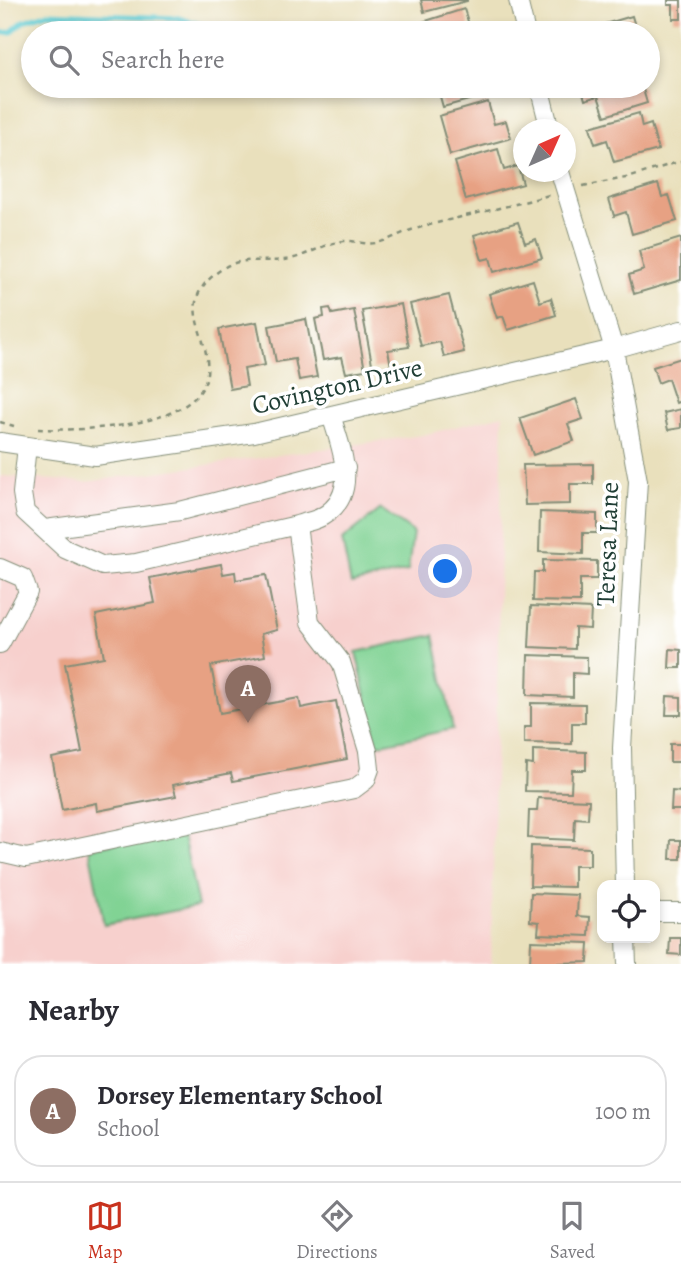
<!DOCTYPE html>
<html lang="en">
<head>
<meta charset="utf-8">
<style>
  :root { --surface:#fff; --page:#f2f2f3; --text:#2b2b33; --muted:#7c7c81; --line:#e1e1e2; --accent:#c8321e }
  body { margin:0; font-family:Alegreya,serif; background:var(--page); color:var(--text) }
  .controls { position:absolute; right:21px; bottom:21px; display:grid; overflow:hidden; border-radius:14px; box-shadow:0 4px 10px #0003 }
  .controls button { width:63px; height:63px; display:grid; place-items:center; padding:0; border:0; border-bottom:2px solid var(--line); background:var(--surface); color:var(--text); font:35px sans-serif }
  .compass { position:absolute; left:513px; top:119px; width:63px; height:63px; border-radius:50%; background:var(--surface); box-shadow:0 4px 10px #0003; rotate:45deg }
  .you { position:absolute; left:446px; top:572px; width:24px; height:24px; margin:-18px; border:5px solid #fff; border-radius:50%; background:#1a73e8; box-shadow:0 0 0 10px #1a73e833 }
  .badge { display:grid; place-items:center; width:46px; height:46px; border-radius:50%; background:var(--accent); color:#fff; font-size:23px; font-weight:700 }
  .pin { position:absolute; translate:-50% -58px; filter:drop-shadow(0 2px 4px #0008) }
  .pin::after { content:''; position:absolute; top:37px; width:24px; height:21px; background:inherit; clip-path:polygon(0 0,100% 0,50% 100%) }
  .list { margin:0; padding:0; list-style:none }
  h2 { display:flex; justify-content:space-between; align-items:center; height:91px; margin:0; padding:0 28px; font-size:30px }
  h2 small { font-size:23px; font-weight:400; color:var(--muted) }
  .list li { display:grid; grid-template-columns:46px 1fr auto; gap:21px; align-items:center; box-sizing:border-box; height:112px; margin:0 14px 14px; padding:0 14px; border:2px solid var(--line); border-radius:28px }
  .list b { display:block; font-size:26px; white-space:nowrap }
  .list p { margin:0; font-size:23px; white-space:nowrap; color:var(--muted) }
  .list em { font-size:23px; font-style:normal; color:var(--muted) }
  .icon { flex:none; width:38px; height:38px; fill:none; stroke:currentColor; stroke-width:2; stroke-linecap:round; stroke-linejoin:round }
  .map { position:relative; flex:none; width:681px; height:964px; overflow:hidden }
  .search { position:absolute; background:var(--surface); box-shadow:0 4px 10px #0003; left:21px; right:21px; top:21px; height:77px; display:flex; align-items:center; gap:18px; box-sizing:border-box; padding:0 24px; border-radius:38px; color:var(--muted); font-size:26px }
  .sheet { height:217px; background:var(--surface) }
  nav { display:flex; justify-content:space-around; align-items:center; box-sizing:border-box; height:98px; border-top:2px solid var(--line); background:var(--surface); font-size:19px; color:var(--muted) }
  nav a { display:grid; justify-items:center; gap:4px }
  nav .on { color:var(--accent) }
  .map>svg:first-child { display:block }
  .built { fill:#f7d0cd }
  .green { fill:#81d394; stroke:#508864; stroke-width:2 }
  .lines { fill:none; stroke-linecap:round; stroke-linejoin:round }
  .stream { stroke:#5dcad1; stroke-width:5 }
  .building { fill:#e7a183 }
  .minor-casing { stroke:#848e78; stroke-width:20 }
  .path { stroke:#848e78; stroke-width:2.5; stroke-dasharray:5 5; stroke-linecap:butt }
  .minor { stroke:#fff; stroke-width:18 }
  .labels { text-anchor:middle; stroke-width:7; stroke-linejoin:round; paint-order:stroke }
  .street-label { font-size:26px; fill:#1f3d34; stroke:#fff }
</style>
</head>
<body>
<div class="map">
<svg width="681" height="964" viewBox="0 0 681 964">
  <rect width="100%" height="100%" fill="#fff"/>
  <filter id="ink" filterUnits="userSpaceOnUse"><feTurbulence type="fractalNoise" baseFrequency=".0143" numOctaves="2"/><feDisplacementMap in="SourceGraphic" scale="14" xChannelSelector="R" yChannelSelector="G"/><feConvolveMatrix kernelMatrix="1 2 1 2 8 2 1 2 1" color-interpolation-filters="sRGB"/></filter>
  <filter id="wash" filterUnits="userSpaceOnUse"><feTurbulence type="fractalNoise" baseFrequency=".00686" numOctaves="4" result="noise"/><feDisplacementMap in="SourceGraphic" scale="28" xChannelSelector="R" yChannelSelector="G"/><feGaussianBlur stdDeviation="1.57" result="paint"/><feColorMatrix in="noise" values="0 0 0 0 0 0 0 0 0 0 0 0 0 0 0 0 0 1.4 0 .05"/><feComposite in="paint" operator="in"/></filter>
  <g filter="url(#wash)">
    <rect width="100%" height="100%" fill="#e9e0bc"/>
    <!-- built -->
    <path class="built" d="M503 415 491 964H0V476L85 482 423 435Z"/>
    <!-- green -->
    <path class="green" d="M381 509 413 532 408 571 351 584 342 540Z
      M434 635 453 729 377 745 356 652Z
      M182 831 198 906 104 925 89 848Z"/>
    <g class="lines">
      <!-- stream -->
      <path class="stream" d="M0 33 11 32 24 21 48 13 178 18 230 33"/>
    </g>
    <g id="blocks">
      <!-- building -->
      <path class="building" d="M421 0H467V1L424 12Z
        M668 0H681V19H673V5H668Z
        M464 9 471 31 482 28 484 33H415L413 25Z
        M632 16 637 33H574Z
        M437 86H485L487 95 443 107Z
        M581 86H642L647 103 605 116 598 96 585 100Z
        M488 102 494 124 506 121 511 138 450 155 439 116Z
        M639 113 642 127 651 124 658 150 614 162 607 140 595 144 590 127Z
        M498 149 504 170 518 166 523 184 466 200 455 162Z
        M658 184 662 197 669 195 677 221 632 234 626 212 614 216 609 199Z
        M518 222 525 243 536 239 542 258 494 272 490 258 482 260 474 235Z
        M681 238V280L634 294 629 275 644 270 639 251Z
        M533 280 540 302 551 298 556 315 508 330 503 316 497 318 489 294Z
        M449 295 464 352 444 357 440 342 421 346 410 304Z
        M401 304 409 347 388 350 391 366 373 369 362 311Z
        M330 308 332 314 354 310 365 370 346 373 342 357 323 360 315 319 324 317 323 309Z
        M306 319 317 377 299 380 295 359 276 362 269 326Z
        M257 322 265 365 244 369 247 386 230 389 219 329Z
        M681 358V401L676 403 668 379 658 383 653 367Z
        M576 399 583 419 568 424 574 441 533 455 520 418Z
        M681 409V428L668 430 664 413Z
        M593 464V484H570V504L525 505 523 465Z
        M540 512 597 514V533H583V554L539 552Z
        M543 560 597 561V579H580V602L533 601 534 572H543Z
        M221 564 223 574 235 572 236 580 266 575 277 630 261 634 265 656 211 666 220 713 299 698 301 708 336 701 347 759 233 781 231 773 173 785 176 796 97 811 96 803 62 810 52 758 82 752 65 664 104 657 96 615 155 603 150 578Z
        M531 606 591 609 590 629 575 628V649L529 647Z
        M670 649 681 650V668H669Z
        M528 655 587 657V674L573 673V697L527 695Z
        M667 696 681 697V715H666Z
        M531 703 585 704V723H572V744L524 743V727H531Z
        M670 744H681V762H670Z
        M533 750 586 752V770H572L571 792 525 791 526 764 533 765Z
        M672 791 681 792V810H671Z
        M538 798 589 800 588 819 575 818 574 840 528 838 529 811H537Z
        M671 840H681V859H670Z
        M531 846 590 848V866H574V887L530 886Z
        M531 893 578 895 577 916 590 917 589 936 538 934 539 922 530 921Z
        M670 938H681V955L669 954Z
        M531 941 589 943 588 962 530 964Z"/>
    </g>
  </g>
  <g filter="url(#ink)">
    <use href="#blocks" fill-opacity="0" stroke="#848e78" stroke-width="2"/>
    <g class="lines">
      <!-- minor casing -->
      <g class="minor-casing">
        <path id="minor" d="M518 0 526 33
          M539 86 550 130
          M560 172 614 349 638 481 622 748 625 885
          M0 442 95 456 254 433 614 349 681 330
          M27 446 22 493 25 512 65 549 103 566 136 563 297 525
          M45 529 180 511 346 468
          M0 568 23 578 28 592 0 644
          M0 852 26 858 354 789 366 780 370 769 368 751 341 662 310 622 297 525C305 522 316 521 323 516 361 494 341 448 331 415
          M655 912H681
          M626 938 627 964"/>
      </g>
      <!-- path -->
      <path class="path" d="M583 186 631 177 681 161
        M0 422 14 426
        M38 429C79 431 193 429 206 379 216 336 167 306 222 269 240 256 263 263 284 260 305 258 323 243 344 241 354 240 365 245 376 243 389 241 402 232 415 229 460 216 505 208 549 195"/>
      <!-- minor -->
      <use href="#minor" class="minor"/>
    </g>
  </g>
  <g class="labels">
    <!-- street labels -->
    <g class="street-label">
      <text transform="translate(337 386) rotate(-13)" y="9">Covington Drive</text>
      <text transform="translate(607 544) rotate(-88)" y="9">Teresa Lane</text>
    </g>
  </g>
</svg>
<div class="controls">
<button><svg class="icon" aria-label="locate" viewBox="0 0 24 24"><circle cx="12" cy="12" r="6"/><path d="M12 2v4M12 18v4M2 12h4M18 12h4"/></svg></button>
</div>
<svg class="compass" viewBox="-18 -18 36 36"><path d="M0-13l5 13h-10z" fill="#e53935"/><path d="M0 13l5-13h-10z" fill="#7c7c81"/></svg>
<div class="you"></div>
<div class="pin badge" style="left:248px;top:723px;background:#8d6e63">A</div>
<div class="search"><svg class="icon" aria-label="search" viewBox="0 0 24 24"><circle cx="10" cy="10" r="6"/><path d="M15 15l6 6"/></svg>Search here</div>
</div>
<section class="sheet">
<h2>Nearby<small></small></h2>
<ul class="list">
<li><span class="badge" style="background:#8d6e63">A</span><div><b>Dorsey Elementary School</b><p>School</p></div><em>100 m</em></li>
</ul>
</section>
<nav>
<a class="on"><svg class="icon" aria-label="map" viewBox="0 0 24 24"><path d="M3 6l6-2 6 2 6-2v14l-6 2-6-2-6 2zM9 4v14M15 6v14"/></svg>Map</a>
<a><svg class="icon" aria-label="directions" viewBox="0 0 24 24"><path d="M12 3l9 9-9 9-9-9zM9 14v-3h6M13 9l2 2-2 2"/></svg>Directions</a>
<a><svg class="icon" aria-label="saved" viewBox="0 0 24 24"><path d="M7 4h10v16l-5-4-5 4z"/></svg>Saved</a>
</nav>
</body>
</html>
